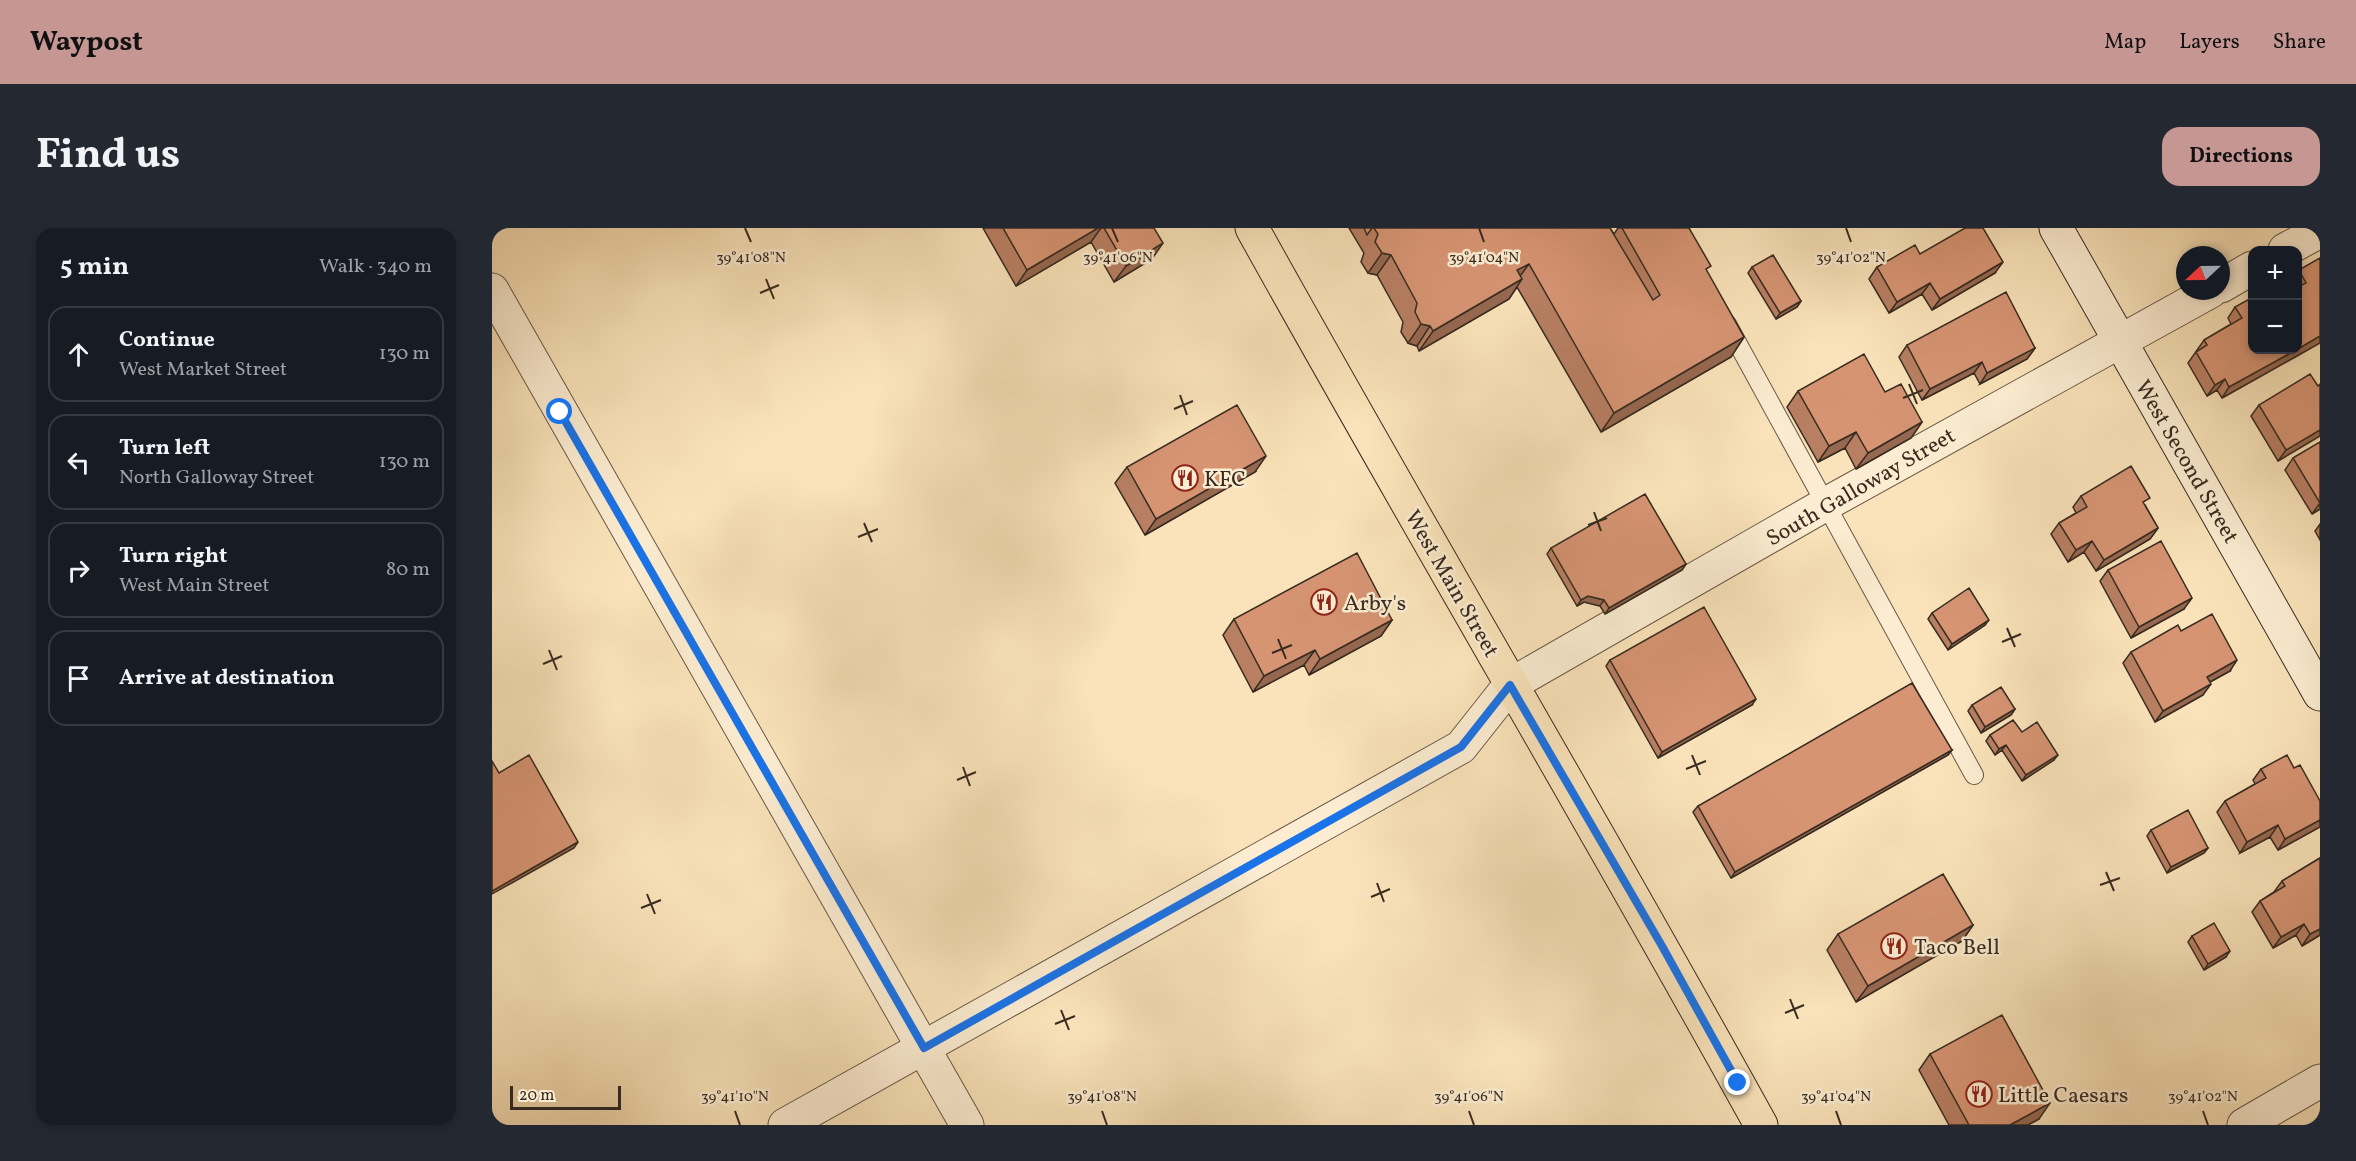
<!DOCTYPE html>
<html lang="en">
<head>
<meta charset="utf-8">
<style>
  :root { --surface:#171b24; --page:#242831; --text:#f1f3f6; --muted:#9ea1a6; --line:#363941; --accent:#c59692 }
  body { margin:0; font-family:Vollkorn,serif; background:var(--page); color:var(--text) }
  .controls { position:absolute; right:18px; top:18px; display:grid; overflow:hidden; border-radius:12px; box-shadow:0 3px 9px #0003 }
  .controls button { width:54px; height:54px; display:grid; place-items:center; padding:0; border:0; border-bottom:2px solid var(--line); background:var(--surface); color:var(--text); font:30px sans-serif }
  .compass { position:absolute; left:1684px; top:18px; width:54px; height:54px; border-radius:50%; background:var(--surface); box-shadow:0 3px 9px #0003; rotate:248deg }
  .scale { position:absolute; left:18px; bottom:15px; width:111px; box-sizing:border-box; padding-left:6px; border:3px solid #372b20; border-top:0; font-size:16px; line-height:21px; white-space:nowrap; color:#372b20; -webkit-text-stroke:4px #fcedd2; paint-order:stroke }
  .stop { position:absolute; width:18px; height:18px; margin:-14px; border:4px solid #1a73e8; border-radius:50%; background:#fff }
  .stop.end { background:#1a73e8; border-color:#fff; box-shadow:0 2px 6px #0008 }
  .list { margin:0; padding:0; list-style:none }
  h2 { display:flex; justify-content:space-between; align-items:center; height:78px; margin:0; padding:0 24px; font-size:26px }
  h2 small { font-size:20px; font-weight:400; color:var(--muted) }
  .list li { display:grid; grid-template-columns:39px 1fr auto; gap:18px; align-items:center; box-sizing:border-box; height:96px; margin:0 12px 12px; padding:0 12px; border:2px solid var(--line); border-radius:18px }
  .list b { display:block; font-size:22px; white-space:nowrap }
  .list p { margin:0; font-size:20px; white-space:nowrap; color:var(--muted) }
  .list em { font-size:20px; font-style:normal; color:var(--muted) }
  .icon { flex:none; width:33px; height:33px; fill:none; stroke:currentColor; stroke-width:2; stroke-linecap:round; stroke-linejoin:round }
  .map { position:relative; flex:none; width:1828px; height:897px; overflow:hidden; border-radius:18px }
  header { display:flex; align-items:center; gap:36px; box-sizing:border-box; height:84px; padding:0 30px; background:var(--accent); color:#111 }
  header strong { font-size:28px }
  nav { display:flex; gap:33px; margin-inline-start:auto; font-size:21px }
  .intro { display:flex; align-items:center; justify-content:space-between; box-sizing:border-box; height:144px; padding:0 36px }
  h1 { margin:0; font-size:42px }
  .button { padding:15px 27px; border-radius:18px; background:var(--accent); color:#111; font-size:21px; font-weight:700 }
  main { display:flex; gap:36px; padding:0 36px }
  aside { flex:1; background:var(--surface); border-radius:18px; box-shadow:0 3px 9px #0003 }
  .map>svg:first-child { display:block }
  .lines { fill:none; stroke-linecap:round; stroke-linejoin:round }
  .service-casing { stroke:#685946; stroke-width:20 }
  .minor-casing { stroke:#685946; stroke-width:35 }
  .tertiary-casing { stroke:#685946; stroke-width:35 }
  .secondary-casing { stroke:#372b20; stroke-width:35 }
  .primary-casing { stroke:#372b20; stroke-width:35 }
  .service { stroke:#fcedd2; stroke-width:18 }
  .minor { stroke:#fcedd2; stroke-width:33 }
  .tertiary { stroke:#fcedd2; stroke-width:33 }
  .secondary { stroke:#fcedd2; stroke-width:33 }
  .primary { stroke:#fae3ba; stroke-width:33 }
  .wall { fill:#b87f63; stroke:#372b20; stroke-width:1.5 }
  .shaded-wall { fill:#966850; stroke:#372b20; stroke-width:1.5 }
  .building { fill:#d69473; stroke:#372b20; stroke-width:1.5 }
  .route { stroke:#1a73e8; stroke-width:8 }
  .ticks { fill:none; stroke:#372b20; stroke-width:2 }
  .labels { text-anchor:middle; stroke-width:5; stroke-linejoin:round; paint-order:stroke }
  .street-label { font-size:22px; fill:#372b20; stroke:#fcedd2 }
  .poi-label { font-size:22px; fill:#372b20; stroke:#fcedd2; text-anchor:start }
  .ticks-label { font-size:15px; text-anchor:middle; fill:#372b20; stroke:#fcedd2; stroke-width:5; stroke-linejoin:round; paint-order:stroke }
</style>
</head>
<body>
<header>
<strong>Waypost</strong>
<nav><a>Map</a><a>Layers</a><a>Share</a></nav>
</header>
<div class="intro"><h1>Find us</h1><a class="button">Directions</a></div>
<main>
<aside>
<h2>5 min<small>Walk · 340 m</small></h2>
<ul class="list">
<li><svg class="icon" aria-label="ahead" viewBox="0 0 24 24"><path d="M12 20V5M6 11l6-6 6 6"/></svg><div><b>Continue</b><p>West Market Street</p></div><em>130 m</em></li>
<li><svg class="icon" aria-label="left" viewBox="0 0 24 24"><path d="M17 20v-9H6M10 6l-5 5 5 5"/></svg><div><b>Turn left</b><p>North Galloway Street</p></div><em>130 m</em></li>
<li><svg class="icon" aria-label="right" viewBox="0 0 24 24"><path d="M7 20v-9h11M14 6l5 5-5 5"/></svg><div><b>Turn right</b><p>West Main Street</p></div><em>80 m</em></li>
<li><svg class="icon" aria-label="arrive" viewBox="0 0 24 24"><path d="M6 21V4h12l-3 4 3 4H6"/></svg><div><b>Arrive at destination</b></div></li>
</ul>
</aside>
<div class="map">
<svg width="1828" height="897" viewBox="0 0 1828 897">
  <rect width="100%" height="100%" fill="#fae3ba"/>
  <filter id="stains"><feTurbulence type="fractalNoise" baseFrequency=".00333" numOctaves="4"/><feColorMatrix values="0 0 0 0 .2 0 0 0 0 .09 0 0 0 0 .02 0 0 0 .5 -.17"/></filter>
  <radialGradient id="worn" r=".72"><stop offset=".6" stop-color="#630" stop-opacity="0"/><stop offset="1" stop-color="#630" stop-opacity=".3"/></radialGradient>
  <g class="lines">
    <!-- service casing -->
    <g class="service-casing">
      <path id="service" d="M1235 96 1482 547"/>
    </g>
    <!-- minor casing -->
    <g class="minor-casing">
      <path id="minor" d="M1793 22 1828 3
        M1729 58 1760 40
        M0 62 475 897
        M293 897 969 519 1018 457 1334 276 1719 63"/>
    </g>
    <!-- tertiary casing -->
    <g class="tertiary-casing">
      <path id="tertiary" d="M1752 897 1828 853"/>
    </g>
    <!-- secondary casing -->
    <g class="secondary-casing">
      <path id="secondary" d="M1564 0 1828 466"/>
    </g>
    <!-- primary casing -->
    <g class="primary-casing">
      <path id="primary" d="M760 0C927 301 1103 596 1269 897"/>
    </g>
    <!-- service -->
    <use href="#service" class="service"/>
    <!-- minor -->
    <use href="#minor" class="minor"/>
    <!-- tertiary -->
    <use href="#tertiary" class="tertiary"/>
    <!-- secondary -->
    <use href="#secondary" class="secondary"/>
    <!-- primary -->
    <use href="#primary" class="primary"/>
  </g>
  <!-- wall -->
  <path class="wall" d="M491 0H662L660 31 622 54 599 14 524 58Z
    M857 0H1118L1122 6 1126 0H1197L1215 44 1252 109 1239 129 1109 204 1025 59 1017 71 927 123 925 118 916 115 909 104 911 94 885 47 876 45 869 34 872 25Z
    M1428 26 1503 45 1440 82 1430 66 1397 85 1377 51 1385 39Z
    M1828 30V115L1730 170 1725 162 1715 168 1696 135 1712 112 1739 96 1736 90 1743 79 1806 122V45L1807 42Z
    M1260 39 1309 73 1305 79 1284 91 1256 45Z
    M1415 117 1543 120 1535 131 1488 156 1482 145 1430 172 1407 129Z
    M1306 163 1393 164 1430 194 1419 210 1364 241 1353 220 1326 234 1295 179Z
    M1767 177 1828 208 1786 233 1759 188Z
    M1828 214V281L1820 286 1793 242 1801 230Z
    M635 239 763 244 653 307 623 255Z
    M1589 268 1653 277 1666 300 1658 311 1604 343 1592 324 1576 334 1559 306 1567 295 1584 285 1581 279Z
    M1828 296V312L1823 303Z
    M1059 320 1194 336 1190 342 1113 386 1108 378 1092 374 1085 378 1055 326Z
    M1616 342 1692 381 1639 410 1608 353Z
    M1440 385 1493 397 1456 422 1436 391Z
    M742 391 900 392 889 408 817 447 812 437 761 464 731 407Z
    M1639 424 1738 443 1718 454 1711 467 1663 494 1631 435Z
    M1118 432 1260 477 1166 530 1114 438Z
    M1480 477 1523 481 1519 487 1489 505 1476 483Z
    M1530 504 1562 532 1530 553 1510 522 1503 527 1494 513 1498 507Z
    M1460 522 1456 527 1239 650 1201 584 1206 578Z
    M1802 540 1828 573V599L1786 622 1778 609 1748 625 1725 584 1733 573 1763 556 1761 552 1769 541Z
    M1659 602 1716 620 1712 625 1675 645 1655 608Z
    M1828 630V707L1810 718 1804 707 1781 720 1760 684 1768 673 1782 664 1790 653Z
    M1481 697 1470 713 1364 774 1335 722 1346 706Z
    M1700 708 1734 729 1712 742 1696 714Z
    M1438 826 1547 891 1536 897H1457L1427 842Z"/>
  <!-- shaded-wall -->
  <path class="shaded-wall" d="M606 0H609L599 14 524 58 535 42Z
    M671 15 660 31 622 54 634 38Z
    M890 25 899 27 885 47 876 45Z
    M1511 34 1503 45 1440 82 1448 71Z
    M1037 36 1023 55 1025 42Z
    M1030 51 1017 71 927 123 941 103Z
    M1438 55 1430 66 1397 85 1405 74Z
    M1309 73 1305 79 1284 91 1288 85Z
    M929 96 938 98 925 118 916 115Z
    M1828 108V115L1730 170 1737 159 1804 122H1806V121Z
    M1252 109 1239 129 1109 204 1122 185Z
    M1543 120 1535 131 1488 156 1495 145Z
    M1490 134 1482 145 1430 172 1438 161Z
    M1733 151 1725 162 1715 168 1723 157Z
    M1430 194 1419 210 1364 241 1376 225Z
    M1828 202V208L1786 233 1794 222Z
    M1364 204 1353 220 1326 234 1337 218Z
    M774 228 763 244 653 307 664 291Z
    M1828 275V281L1820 286Z
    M1666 300 1658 311 1604 343 1612 332Z
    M1600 313 1592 324 1576 334 1584 322Z
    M1194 336 1190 342 1113 386 1117 380Z
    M1096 368 1112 372 1108 378 1092 374 1085 378 1089 372Z
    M1700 370 1692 381 1639 410 1647 399Z
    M900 392 889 408 817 447 828 431Z
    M1497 392 1493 397 1456 422 1460 416Z
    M823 422 812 437 761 464 772 448Z
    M1745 432 1738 443 1707 460 1715 449Z
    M1719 456 1711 467 1663 494 1671 483Z
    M1264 471 1260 477 1166 530 1170 524Z
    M1523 481 1519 487 1489 505 1493 499Z
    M1514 517 1510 522 1503 527 1507 521Z
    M1460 522 1456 527 1239 650 1243 644Z
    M1566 527 1562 532 1530 553 1534 547Z
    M1828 592V599L1786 622 1793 611Z
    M1786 597 1778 609 1748 625 1755 614Z
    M86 614 82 620 0 666V663Z
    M1716 620 1712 625 1675 645 1679 639Z
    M1812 696 1804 707 1781 720 1789 709Z
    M1481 697 1470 713 1364 774 1376 758Z
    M1828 701V707L1810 718 1818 706Z
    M1738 723 1734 729 1712 742 1716 736Z
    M1558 875 1547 891 1536 897H1518Z"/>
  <!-- building -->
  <path class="building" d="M511 0H606L535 42Z
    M612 0H662L671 15 634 38Z
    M872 0H880L875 7Z
    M882 0H1118L1161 72 1168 67 1130 0H1197L1219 38 1214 41 1252 109 1122 185 1037 36 1025 42 1030 51 941 103 938 98 929 96 923 84 925 75 899 27 890 25 883 14 886 6Z
    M1473 0H1491L1511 34 1448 71 1438 55 1405 74 1385 39 1423 17 1428 26Z
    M1281 27 1309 73 1288 85 1260 39Z
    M1828 30V108L1806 121V59L1814 55 1807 42Z
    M1514 64 1543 120 1495 145 1490 134 1438 161 1415 117Z
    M1761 69V122H1804L1737 159 1733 151 1723 157 1704 124 1715 117 1712 112 1750 90 1743 79Z
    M1372 126 1393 164 1409 156 1430 194 1376 225 1364 204 1337 218 1306 163Z
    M1818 146 1826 158 1828 156V202L1794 222 1767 177Z
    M745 177 774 228 664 291 635 239Z
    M1828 214V275L1801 230Z
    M1639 238 1658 270 1651 274 1666 300 1612 332 1600 313 1584 322 1567 295 1595 279 1589 268Z
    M1153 266 1194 336 1117 380 1112 372 1096 368 1089 372 1059 320Z
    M1669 313 1700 370 1647 399 1616 342Z
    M865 325 900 392 828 431 823 422 772 448 742 391Z
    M1477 360 1497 392 1460 416 1440 385Z
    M1212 379 1264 471 1170 524 1118 432Z
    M1720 386 1745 432 1715 449 1719 456 1671 483 1639 424 1686 397 1689 403Z
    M1420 455 1460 522 1243 644 1206 578Z
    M1509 459 1523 481 1493 499 1480 477Z
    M1521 492 1530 504 1545 494 1566 527 1534 547 1514 517 1507 521 1498 507Z
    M37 527 86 614 0 663V533L7 545Z
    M1795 527 1802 540 1808 537 1828 573V592L1793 611 1786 597 1755 614 1733 573 1774 550 1769 541Z
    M1696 582 1716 620 1679 639 1659 602Z
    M1828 630V701L1818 706 1812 696 1789 709 1768 673 1793 658 1790 653Z
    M1451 646 1481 697 1376 758 1346 706Z
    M1722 695 1738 723 1716 736 1700 708Z
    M1510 787 1558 875 1518 897H1477L1438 826Z"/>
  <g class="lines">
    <!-- route -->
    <path class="route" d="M68 184 432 820 969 519 1018 457 1170 718 1246 855"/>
  </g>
  <!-- ticks -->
  <path class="ticks" d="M253 0 259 14M620 0 626 14M987 0 992 14M1354 0 1359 14M274 51 282 71M268 65 287 57M1417 156 1425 176M688 167 695 187M1411 170 1431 162M682 181 701 173M1102 284 1109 303M372 295 380 314M1096 297 1115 290M366 309 386 301M1515 400 1523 419M786 411 794 431M1510 414 1529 406M57 422 65 442M780 425 800 417M51 436 70 428M1200 527 1208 547M471 539 478 558M1194 541 1214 533M465 552 484 544M1614 644 1622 663M885 655 892 674M1608 657 1628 650M155 666 163 686M879 669 898 661M149 680 169 672M1298 771 1306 791M569 782 577 802M1293 785 1312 777M563 796 583 788M243 883 248 897M610 883 615 897M977 883 982 897M1344 883 1349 897M1711 883 1716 897"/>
  <!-- icons -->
  <defs>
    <g id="restaurant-ring" transform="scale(1.35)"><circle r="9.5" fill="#fcedd2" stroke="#8f2418" stroke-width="1.5"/><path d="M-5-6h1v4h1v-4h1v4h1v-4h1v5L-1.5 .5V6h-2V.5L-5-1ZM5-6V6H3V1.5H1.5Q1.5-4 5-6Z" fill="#8f2418"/></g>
  </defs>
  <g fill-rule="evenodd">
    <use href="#restaurant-ring" x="693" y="250"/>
    <use href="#restaurant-ring" x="832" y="374"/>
    <use href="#restaurant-ring" x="1402" y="718"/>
    <use href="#restaurant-ring" x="1487" y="866"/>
  </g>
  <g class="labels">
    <!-- street labels -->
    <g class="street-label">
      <text transform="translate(1696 233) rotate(60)" y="8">West Second Street</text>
      <text transform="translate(1368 258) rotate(-30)" y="8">South Galloway Street</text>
      <text transform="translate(961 355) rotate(60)" y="8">West Main Street</text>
    </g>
    <!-- poi labels -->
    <g class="poi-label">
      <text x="712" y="258">KFC</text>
      <text x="852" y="382">Arby's</text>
      <text x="1422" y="726">Taco Bell</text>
      <text x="1506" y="874">Little Caesars</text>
    </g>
  </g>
  <g class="ticks-label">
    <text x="259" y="34">39°41'08"N</text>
    <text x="626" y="34">39°41'06"N</text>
    <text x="992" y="34">39°41'04"N</text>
    <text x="1359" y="34">39°41'02"N</text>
    <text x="243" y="873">39°41'10"N</text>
    <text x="610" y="873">39°41'08"N</text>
    <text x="977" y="873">39°41'06"N</text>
    <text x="1344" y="873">39°41'04"N</text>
    <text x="1711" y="873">39°41'02"N</text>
  </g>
  <rect width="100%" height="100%" filter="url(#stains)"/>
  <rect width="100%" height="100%" fill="url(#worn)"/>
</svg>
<div class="controls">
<button>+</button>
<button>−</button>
</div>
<svg class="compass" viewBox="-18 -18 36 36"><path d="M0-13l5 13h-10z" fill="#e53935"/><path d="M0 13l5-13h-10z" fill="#9ea1a6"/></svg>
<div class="scale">20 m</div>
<div class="stop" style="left:68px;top:184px"></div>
<div class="stop end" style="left:1246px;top:855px"></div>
</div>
</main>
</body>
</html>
